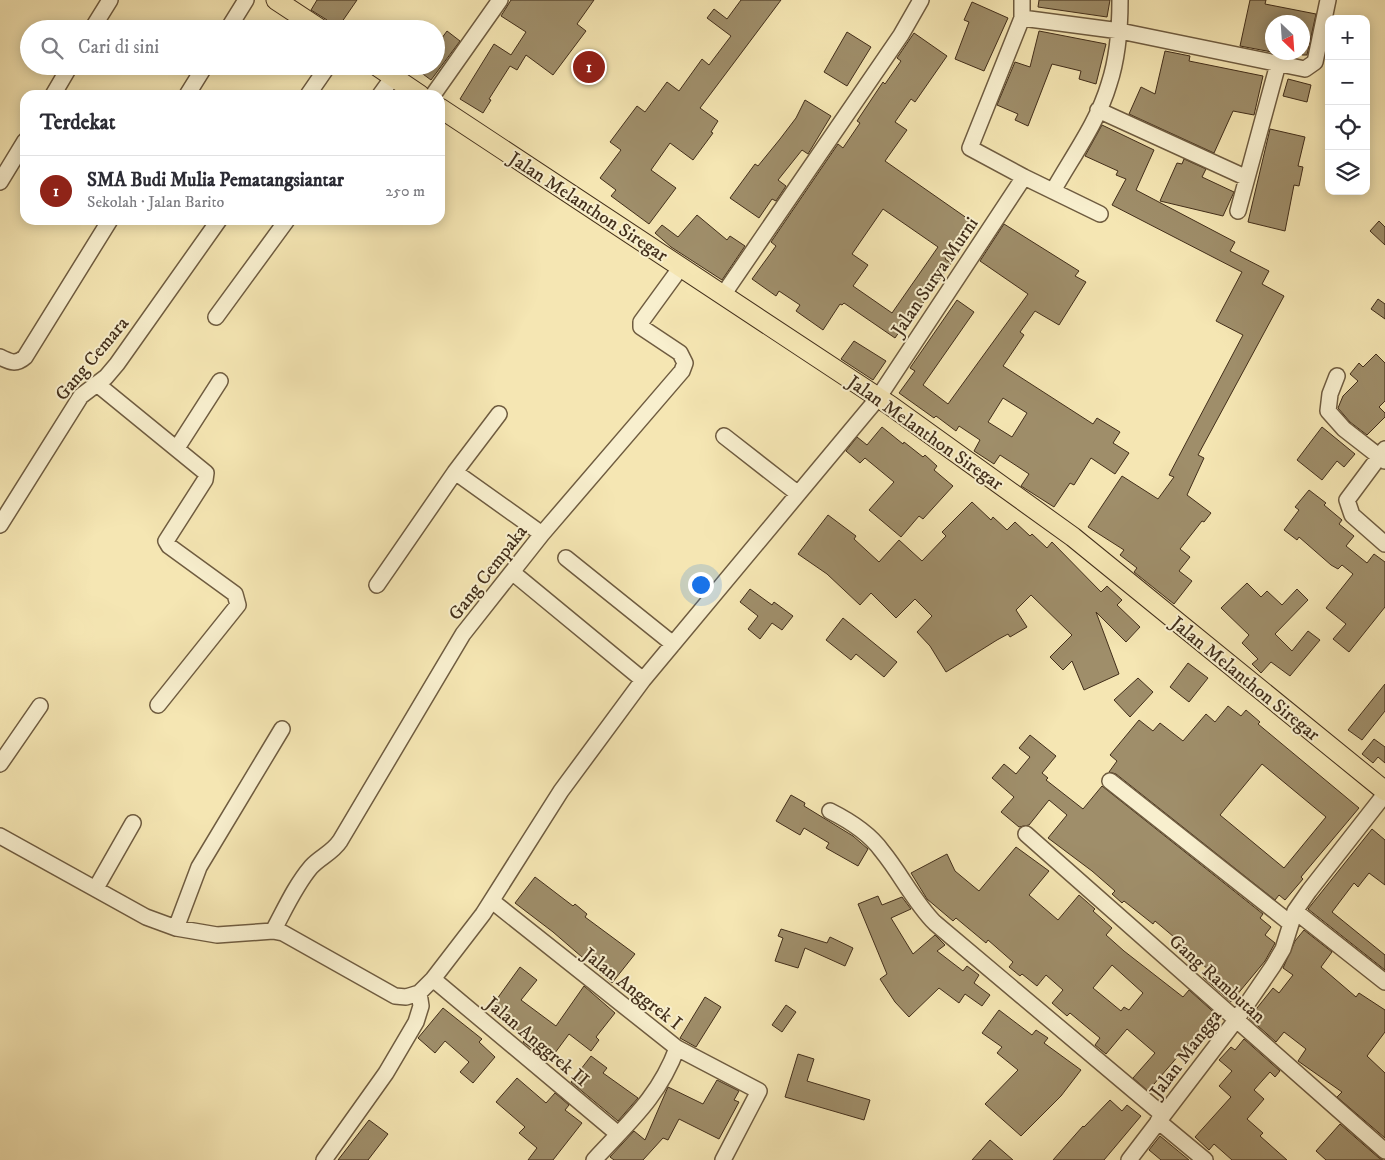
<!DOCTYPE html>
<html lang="id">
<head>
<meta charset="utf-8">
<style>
  :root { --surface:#fff; --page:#f7f7f7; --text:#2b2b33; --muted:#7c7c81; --line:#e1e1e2; --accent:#8f2418 }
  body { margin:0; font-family:"IM FELL DW Pica",serif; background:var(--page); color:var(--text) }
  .controls { position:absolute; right:15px; top:15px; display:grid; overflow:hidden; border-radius:10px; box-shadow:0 2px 12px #0003 }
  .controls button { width:45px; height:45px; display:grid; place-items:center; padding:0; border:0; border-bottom:1px solid var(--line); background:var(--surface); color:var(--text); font:25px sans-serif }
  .compass { position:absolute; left:1265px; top:15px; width:45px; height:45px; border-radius:50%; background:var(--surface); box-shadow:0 2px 12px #0003; rotate:155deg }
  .you { position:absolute; left:700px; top:584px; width:18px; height:18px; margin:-12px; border:4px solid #fff; border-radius:50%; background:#1a73e8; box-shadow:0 0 0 8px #1a73e833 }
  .badge { display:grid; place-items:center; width:32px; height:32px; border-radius:50%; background:var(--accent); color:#fff; font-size:16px; font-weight:700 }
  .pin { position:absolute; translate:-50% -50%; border:2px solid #fff; box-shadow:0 1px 5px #0006 }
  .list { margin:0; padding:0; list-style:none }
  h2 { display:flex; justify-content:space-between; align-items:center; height:65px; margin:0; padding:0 20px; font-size:21px }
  h2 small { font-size:16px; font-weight:400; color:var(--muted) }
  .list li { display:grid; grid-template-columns:32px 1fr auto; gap:15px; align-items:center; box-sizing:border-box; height:70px; padding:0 20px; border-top:1px solid var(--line) }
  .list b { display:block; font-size:19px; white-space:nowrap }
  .list p { margin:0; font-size:16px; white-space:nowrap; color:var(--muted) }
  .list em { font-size:16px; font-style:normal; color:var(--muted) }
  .icon { flex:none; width:28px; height:28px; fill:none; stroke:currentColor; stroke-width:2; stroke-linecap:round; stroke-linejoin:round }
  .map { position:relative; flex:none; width:1385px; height:1160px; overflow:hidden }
  .search { position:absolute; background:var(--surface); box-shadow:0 2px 12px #0003; left:20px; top:20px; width:425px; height:55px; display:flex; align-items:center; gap:12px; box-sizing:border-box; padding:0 18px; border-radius:28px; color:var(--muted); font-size:19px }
  .panel { position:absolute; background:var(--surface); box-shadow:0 2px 12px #0003; left:20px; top:90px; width:425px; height:135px; border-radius:15px }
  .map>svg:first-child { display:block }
  .building { fill:#9f8e6a; stroke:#422e1a; fill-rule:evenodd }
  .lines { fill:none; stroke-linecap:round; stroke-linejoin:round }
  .minor-casing { stroke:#6f5c40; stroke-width:18 }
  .major-casing { stroke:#422e1a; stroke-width:21 }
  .minor { stroke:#f8efce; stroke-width:15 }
  .major { stroke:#f5e6b3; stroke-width:19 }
  .labels { text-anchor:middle; stroke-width:4; stroke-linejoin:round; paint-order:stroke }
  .street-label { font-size:19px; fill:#422e1a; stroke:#f8efce }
</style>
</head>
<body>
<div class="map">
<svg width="1385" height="1160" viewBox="0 0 1385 1160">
  <rect width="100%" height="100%" fill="#f5e6b3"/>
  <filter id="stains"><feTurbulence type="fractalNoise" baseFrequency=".004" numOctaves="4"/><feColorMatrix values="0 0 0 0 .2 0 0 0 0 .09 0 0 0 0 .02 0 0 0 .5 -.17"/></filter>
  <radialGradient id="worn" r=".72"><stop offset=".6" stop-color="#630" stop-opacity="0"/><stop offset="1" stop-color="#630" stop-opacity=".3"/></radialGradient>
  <!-- building -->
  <path class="building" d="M317 0H357L337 29 331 27 327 20 311 10Z
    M511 0H594L577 24 586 31 553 75 526 55 517 70 510 66 489 99 491 100 483 113 460 99 494 44 511 55 526 32 501 16Z
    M741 0H781L700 108 718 121 711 132 713 133 693 160 670 143 651 170 676 188 649 224 611 196 616 190 600 178 621 150 610 142 637 106 645 112 667 82 679 91 702 59 709 65 731 36 707 18 714 9 727 19Z
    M1039 0H1110L1107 17 1038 7Z
    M1250 0H1266L1265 4 1316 14 1307 55H1302V22H1272V52L1240 46Z
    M972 2 1008 18 984 71 955 59 969 22 964 20Z
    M447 31 460 41 431 80 412 66H436V46Z
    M1039 31 1106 44 1096 84 1079 79 1081 71 1052 64 1028 126 1015 120 1018 114 997 105 1015 62 1030 67Z
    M847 32 871 47 847 86 824 72Z
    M914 33 947 56 915 102 911 99 895 122 907 130 885 161 971 221 945 259 951 263 911 320 908 319 895 338 844 303 842 305 840 304 823 330 796 311 800 305 779 291 776 296 752 279 776 246 771 242 838 144 843 148 860 123 857 121 883 82 885 84 901 61 897 58ZM883 209 938 247 892 313 853 286 868 265 852 254Z
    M1165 51 1190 56 1189 61 1263 76 1254 115 1233 111 1214 153 1129 114 1141 87 1155 94Z
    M1288 79 1311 85 1307 102 1283 96Z
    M805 100 831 116 808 154 802 150 778 180 786 186 776 201 772 199 759 218 730 198 755 164 758 166 780 139 796 118Z
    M1102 125 1154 150 1136 190 1235 242 1230 251 1269 271 1262 284 1284 296 1198 455 1204 458 1187 495 1211 513 1204 522 1202 521 1180 549 1190 557 1179 571 1192 581 1174 604 1134 572 1137 568 1120 555 1124 550 1088 527 1122 476 1158 499 1174 477 1169 475 1243 335 1216 321 1242 272 1112 205 1126 179 1116 175 1118 171 1085 156Z
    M1270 129 1305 137 1298 166 1303 167 1299 186 1294 185 1285 231 1248 222Z
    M1184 159 1206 169 1202 177 1234 192 1223 216 1160 201 1177 163 1182 164Z
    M697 215 727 240 730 236 745 246 722 280 671 247 655 233 662 225 678 237Z
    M1379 221 1385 227V245L1370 231Z
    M1004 224 1079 271 1075 276 1086 282 1059 325 1035 311 1020 332 1024 335 1003 366 1093 424 1097 418 1120 432 1113 443 1129 453 1115 474 1091 458 1074 485 1070 483 1054 507 1021 486 1029 474 1000 455 994 464 974 451 980 440 959 426 956 431 936 416 934 418 899 393 915 371 910 368 957 300 974 312 923 385 948 404 1028 294 980 261ZM1003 398 1027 413 1012 437 988 422Z
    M1378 299 1385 304V319L1371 309Z
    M854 341 886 361 873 380 841 359Z
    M1376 354 1385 363V401L1379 407 1385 413V417L1367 435 1350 422 1338 408 1343 396 1358 381 1350 374 1359 363 1363 367Z
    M882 427 903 444 904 442 923 457 925 455 937 466 934 470 953 486 923 519 919 516 901 537 869 510 894 482 865 458 860 463 846 451 857 437 867 445Z
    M1322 427 1355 454 1344 467 1337 461 1322 480 1297 460Z
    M1309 490 1326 503 1324 505 1342 520 1339 524 1354 536 1346 546 1367 563 1374 554 1385 562V607L1349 652 1333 639 1346 624 1326 608 1353 574 1342 565 1338 569 1331 565 1299 537 1297 540 1284 530 1299 510 1295 507Z
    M972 502 991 520 993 517 1007 530 1015 522 1030 536 1032 534 1047 548 1052 542 1101 592 1107 586 1122 600 1117 605 1140 627 1126 642 1096 612 1119 674 1084 690 1072 661 1063 670 1050 657 1072 635 1031 595 1016 610 1027 627 1010 637 1008 634 997 640 946 672 930 646 917 632 932 616 915 599 896 618 871 593 860 605 827 574 798 554 828 515 856 536 854 539 879 562 899 540 922 561 946 536 942 532Z
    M1247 583 1261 597 1267 591 1282 605 1297 589 1308 600 1275 634 1292 651 1308 631 1320 640 1290 676 1271 662 1261 673 1252 664 1258 659 1242 643 1249 635 1221 608Z
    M750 589 772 605 774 602 793 616 782 630 772 623 760 639 748 629 758 616 740 602Z
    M843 618 897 662 884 677 856 654 851 660 826 640Z
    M1188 663 1208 678 1189 702 1170 687Z
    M1138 678 1153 692 1130 717 1114 700Z
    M1385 684V711L1362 740 1348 730Z
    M1228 706 1241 716 1246 710 1260 722 1258 724 1359 808 1301 877 1303 879 1285 900 1279 895 1275 900 1116 774 1109 772 1117 761 1110 755 1139 720 1153 731 1160 723 1183 741 1206 714 1215 722ZM1262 764 1326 817 1284 868 1220 815Z
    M1030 735 1056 756 1042 773 1048 778 1046 780 1083 809 1102 786 1263 914 1260 918 1271 927 1265 935 1275 943 1274 945 1265 961 1231 1002 1203 977 1209 970 1173 939 1174 937 1155 921 1153 924 1124 901 1122 903 1112 894 1115 891 1092 871 1048 838 1067 815 1049 800 1029 825 1019 827 1001 812 1014 797 992 778 1004 764 1016 774 1030 757 1019 748Z
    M1374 739 1385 747V763L1378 757 1373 763 1362 754Z
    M791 795 805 803 804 806 853 836 868 849 858 866 826 848 829 843 804 828 800 835 776 821Z
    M1372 829 1385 840V885L1369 873 1358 887 1354 883 1332 912 1385 955V970L1308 909Z
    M1016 847 1049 871 1029 895 1058 920 1079 895 1095 909 1093 911 1112 928 1106 935 1124 951 1183 997 1189 990 1219 1017 1199 1045 1192 1040 1148 1091 1133 1078 1155 1053 1127 1029 1106 1054 1095 1045 1100 1038 1070 1013 1067 1016 1052 1003 1063 990 1046 975 1037 986 1022 974 1020 976 1009 967 1013 962 988 940 986 943 956 918 953 921 927 899 911 873 947 854 955 871 979 891ZM1112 965 1143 993 1129 1010 1124 1007 1121 1011 1093 988Z
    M535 877 573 906 575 904 587 914 585 917 635 954 612 983 553 932 515 903Z
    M878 896 882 905 902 897 911 909 891 918 913 954 935 935 945 945 937 951 963 971 967 966 979 975 974 983 990 995 982 1006 965 994 959 1003 939 988 909 1017 895 1002 880 979 887 974 858 904Z
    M781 929 827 943 830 937 853 948 845 966 805 948 798 968 775 961 783 938 778 936Z
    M1304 930 1332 952 1321 967 1356 997 1359 993 1385 1010V1032L1367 1056 1385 1073V1138L1337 1097 1342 1092 1298 1061 1306 1049 1284 1032 1276 1042 1249 1018 1273 988 1279 993 1293 975 1283 968 1295 941Z
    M520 967 537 980 521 1000 556 1026 584 986 615 1013 596 1037 599 1040 591 1051 569 1034 549 1061 523 1042 527 1037 489 1010Z
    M705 997 721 1007 696 1047 680 1038Z
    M786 1005 796 1012 782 1032 772 1025Z
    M443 1008 482 1039 479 1042 495 1057 473 1083 460 1072 469 1062 445 1041 435 1053 418 1038Z
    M999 1010 1032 1035 1036 1030 1048 1038 1044 1043 1081 1070 1061 1096 1021 1136 985 1104 1018 1070 997 1053 1002 1047 982 1033Z
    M1244 1039 1280 1071 1275 1077 1270 1072 1254 1090 1264 1099 1247 1119 1263 1133 1260 1136 1287 1160H1232L1214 1144 1209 1150 1195 1137 1231 1097 1219 1086 1232 1071 1219 1060 1231 1047 1235 1050Z
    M798 1054 814 1059 807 1081 870 1100 864 1120 785 1097Z
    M591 1056 607 1068 603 1073 638 1098 618 1121 571 1082Z
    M517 1078 546 1103 555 1093 569 1105 565 1110 582 1123 553 1160H528L537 1148 519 1133 525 1127 496 1102Z
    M717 1080 739 1091 734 1100 739 1102 719 1139 679 1119 668 1140 663 1138 643 1160H614L610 1157 634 1131 645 1140 668 1087 703 1104Z
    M1110 1100 1122 1111 1127 1105 1141 1116 1104 1160H1053L1083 1126 1084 1127Z
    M369 1120 388 1134 368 1160H338Z
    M1340 1124 1379 1158 1383 1160H1326L1316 1151Z
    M1160 1136 1189 1160H1161L1149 1150Z
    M990 1140 1013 1160H972Z"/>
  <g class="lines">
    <!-- minor casing -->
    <g class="minor-casing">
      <path id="minor" d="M1022 18V0
        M92 29 110 0
        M228 29 246 0
        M53 95 70 66
        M187 95 205 66
        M308 95 328 66
        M380 95 393 77
        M433 95 500 0
        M1098 110 1247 178
        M0 182 25 141
        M1053 191C1072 157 1098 122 1109 84 1118 57 1120 28 1120 0
        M1238 211 1278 64
        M1100 214 1024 177 970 148 1022 18 1120 31 1305 69 1315 62 1328 0
        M723 295 901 35 921 0
        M216 317 287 220
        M0 357C10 362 16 365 25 357L110 220
        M1337 376 1330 394 1328 411 1344 429 1385 461
        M97 384 206 473 205 480 166 541 169 546 235 594 238 605 158 705
        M724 436 797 493
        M177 448 220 381
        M1385 449 1347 500 1352 515 1385 544
        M455 472 542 534
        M0 525 81 396 106 377 117 364 219 220
        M566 558 673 644
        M512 572 643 680
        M377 585 455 472 499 414
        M0 764 40 706
        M1110 781 1290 923
        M830 811C848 820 870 834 882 851 901 874 914 902 935 923L1163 1115
        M1026 834 1385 1151
        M0 836 146 917 176 928 217 935 273 931 283 933 395 996 406 997 419 993 433 979 483 914 561 791 643 680 878 398 1024 177
        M96 888 133 823
        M492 901 677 1048 759 1091 723 1160
        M1295 911 1385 982
        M176 928 199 867 282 729
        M273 931C285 909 295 886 311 867 320 857 332 853 340 841L463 634 542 534 682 371 685 363 680 353 641 327V322L681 267
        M433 979 618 1134
        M1158 1121 1205 1160
        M324 1160 386 1073 416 1022 421 1006 419 993
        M594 1160C628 1123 659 1097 677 1048
        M1129 1160 1236 1020 1273 966 1283 949 1295 911 1309 891 1385 794"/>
    </g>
    <!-- major casing -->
    <g class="major-casing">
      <path id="major" d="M276 0 320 29
        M377 66 420 95
        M440 108 891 406 1073 537 1385 791"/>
    </g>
    <!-- minor -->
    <use href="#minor" class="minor"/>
    <!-- major -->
    <use href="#major" class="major"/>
  </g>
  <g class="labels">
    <!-- street labels -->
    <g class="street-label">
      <text transform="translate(589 206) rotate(33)" y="7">Jalan Melanthon Siregar</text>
      <text transform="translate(934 276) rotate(-56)" y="7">Jalan Surya Murni</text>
      <text transform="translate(91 358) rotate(-50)" y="7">Gang Cemara</text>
      <text transform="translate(926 432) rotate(35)" y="7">Jalan Melanthon Siregar</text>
      <text transform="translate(487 572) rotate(-52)" y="7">Gang Cempaka</text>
      <text transform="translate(1246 678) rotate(39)" y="7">Jalan Melanthon Siregar</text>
      <text transform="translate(1218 978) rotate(42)" y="7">Gang Rambutan</text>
      <text transform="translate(633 988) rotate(38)" y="7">Jalan Anggrek I</text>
      <text transform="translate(538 1041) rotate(40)" y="7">Jalan Anggrek II</text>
      <text transform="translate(1185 1053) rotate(-53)" y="7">Jalan Mangga</text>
    </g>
  </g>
  <rect width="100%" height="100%" filter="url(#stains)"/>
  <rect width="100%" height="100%" fill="url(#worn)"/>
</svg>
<div class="controls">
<button>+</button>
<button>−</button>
<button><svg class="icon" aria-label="locate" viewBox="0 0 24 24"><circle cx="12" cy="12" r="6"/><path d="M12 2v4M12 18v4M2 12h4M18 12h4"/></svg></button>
<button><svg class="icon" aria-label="layers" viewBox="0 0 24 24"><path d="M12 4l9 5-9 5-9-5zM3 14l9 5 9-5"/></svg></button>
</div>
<svg class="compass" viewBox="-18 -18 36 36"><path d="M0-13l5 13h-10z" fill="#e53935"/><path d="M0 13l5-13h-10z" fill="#7c7c81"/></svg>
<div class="you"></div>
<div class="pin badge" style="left:589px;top:67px">1</div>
<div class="search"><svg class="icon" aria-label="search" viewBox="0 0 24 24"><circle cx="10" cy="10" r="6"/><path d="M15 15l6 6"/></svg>Cari di sini</div>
<section class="panel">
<h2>Terdekat<small></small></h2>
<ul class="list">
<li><span class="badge">1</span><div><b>SMA Budi Mulia Pematangsiantar</b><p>Sekolah · Jalan Barito</p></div><em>250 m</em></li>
</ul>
</section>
</div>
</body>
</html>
